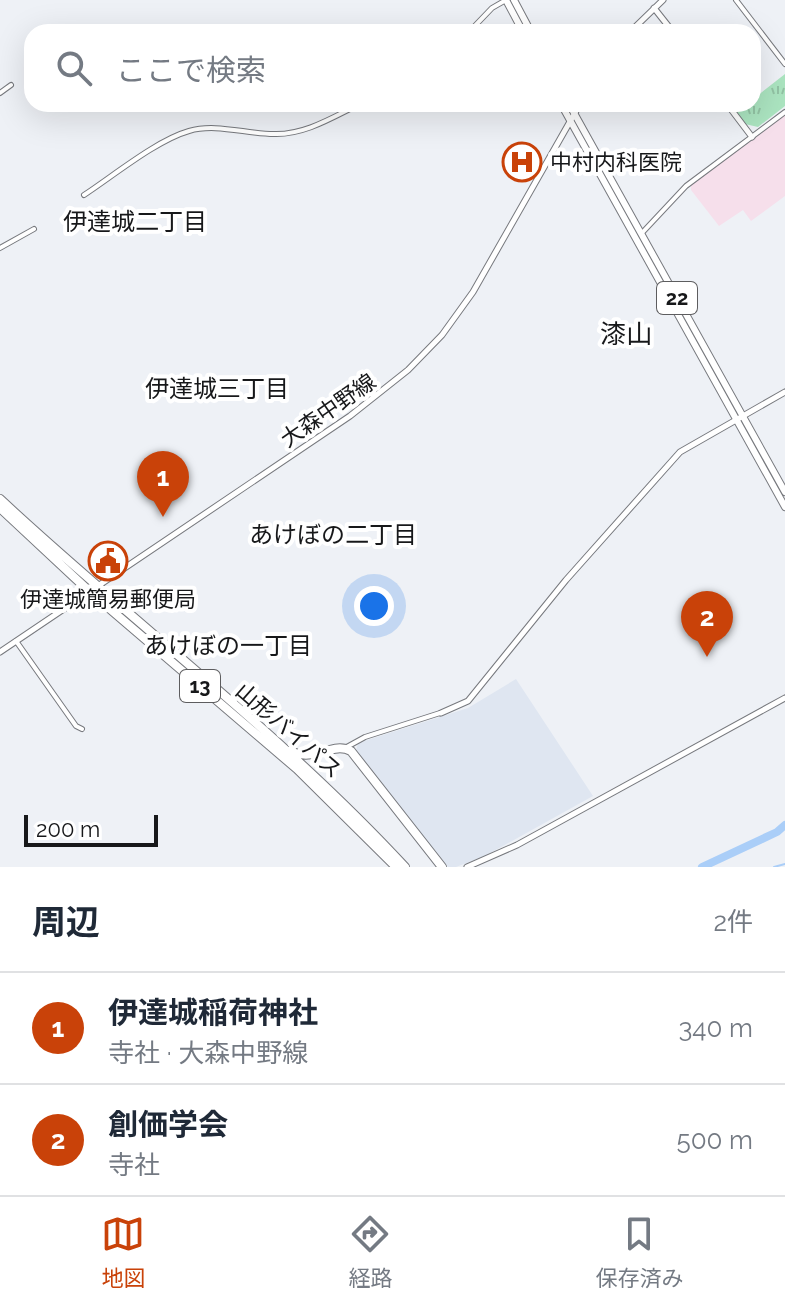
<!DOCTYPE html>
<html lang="ja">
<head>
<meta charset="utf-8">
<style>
  :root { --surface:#fff; --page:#f6f6f7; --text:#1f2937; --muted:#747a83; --line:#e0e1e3; --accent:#c94209 }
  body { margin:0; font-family:Raleway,"Noto Sans JP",sans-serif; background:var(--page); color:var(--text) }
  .scale { position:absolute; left:24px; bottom:20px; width:134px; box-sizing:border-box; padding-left:8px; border:4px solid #17181a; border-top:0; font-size:22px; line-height:28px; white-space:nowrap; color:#17181a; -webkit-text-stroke:6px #fff; paint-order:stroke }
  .you { position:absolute; left:374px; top:606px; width:28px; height:28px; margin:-20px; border:6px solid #fff; border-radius:50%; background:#1a73e8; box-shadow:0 0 0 12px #1a73e833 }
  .badge { display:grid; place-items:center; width:52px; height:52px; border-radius:50%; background:var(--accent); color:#fff; font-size:26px; font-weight:700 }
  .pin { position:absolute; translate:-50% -66px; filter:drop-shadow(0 2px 4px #0008) }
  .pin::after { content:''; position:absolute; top:42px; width:28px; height:24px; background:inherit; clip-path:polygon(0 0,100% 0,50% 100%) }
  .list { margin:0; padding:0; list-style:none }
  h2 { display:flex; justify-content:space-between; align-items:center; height:104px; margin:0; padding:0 32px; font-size:34px }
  h2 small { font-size:26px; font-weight:400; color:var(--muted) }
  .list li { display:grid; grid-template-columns:52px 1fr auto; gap:24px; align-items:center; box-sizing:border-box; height:112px; padding:0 32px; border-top:2px solid var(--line) }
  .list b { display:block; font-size:30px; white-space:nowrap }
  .list p { margin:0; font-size:26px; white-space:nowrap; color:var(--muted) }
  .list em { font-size:26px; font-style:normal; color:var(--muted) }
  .icon { flex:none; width:44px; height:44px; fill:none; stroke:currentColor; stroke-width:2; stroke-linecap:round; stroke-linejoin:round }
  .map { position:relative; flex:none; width:785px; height:867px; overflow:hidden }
  .search { position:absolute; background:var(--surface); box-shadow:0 8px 32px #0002; left:24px; right:24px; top:24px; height:88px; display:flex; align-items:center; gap:20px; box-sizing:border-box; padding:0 28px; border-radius:24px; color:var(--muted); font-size:30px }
  .sheet { height:328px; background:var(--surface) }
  nav { display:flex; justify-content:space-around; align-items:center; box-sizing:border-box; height:112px; border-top:2px solid var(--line); background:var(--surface); font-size:22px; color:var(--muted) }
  nav a { display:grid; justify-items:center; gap:4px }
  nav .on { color:var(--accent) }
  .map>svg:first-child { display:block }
  .commercial { fill:#f6dfeb }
  .built { fill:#dfe6f1 }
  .grass { fill:url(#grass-tufts) }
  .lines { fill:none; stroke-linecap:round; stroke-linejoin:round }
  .stream { stroke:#aacef8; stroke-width:2 }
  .river { stroke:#aacef8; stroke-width:8 }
  .street-casing { stroke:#77797e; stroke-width:6 }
  .secondary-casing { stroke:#77797e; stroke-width:7 }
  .primary-casing { stroke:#77797e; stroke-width:8 }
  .highway-casing { stroke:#77797e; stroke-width:10 }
  .street { stroke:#fff; stroke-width:4 }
  .secondary { stroke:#fff; stroke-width:5 }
  .primary { stroke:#fff; stroke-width:6 }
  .highway { stroke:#fff; stroke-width:8 }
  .labels { text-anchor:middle; stroke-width:8; stroke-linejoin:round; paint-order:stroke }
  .shield { fill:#fff; stroke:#5d5d5f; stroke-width:2 }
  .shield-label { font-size:20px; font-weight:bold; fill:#17181a }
  .poi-label { font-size:22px; fill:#17181a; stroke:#fff; text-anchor:start }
  .street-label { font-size:22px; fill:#17181a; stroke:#fff }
  .neighbourhood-label { font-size:24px; fill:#17181a; stroke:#fff }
  .quarter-label { font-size:26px; fill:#17181a; stroke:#fff }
</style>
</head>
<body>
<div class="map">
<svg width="785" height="867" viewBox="0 0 785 867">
  <defs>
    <pattern id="grass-tufts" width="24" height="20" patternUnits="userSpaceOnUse" patternTransform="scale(2)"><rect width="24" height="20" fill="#abe4c0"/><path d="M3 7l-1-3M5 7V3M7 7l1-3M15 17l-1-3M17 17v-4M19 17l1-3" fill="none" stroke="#92c3a4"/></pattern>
  </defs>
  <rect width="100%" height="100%" fill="#eef1f6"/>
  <!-- commercial -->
  <path class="commercial" d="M785 114V196L751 221 743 210 719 226 691 190V185Z"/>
  <!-- built -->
  <path class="built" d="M516 679 593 796 485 856 456 867H448L356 751 358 743 468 708Z"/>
  <!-- grass -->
  <path class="grass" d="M785 74V106L758 127 745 124 736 111 746 104H753V99Z"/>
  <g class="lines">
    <!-- stream -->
    <path class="stream" d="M774 867 785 864"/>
    <!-- river -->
    <path class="river" d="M702 867 777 832 785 825"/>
    <!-- street casing -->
    <g class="street-casing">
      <path id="street" d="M736 0 785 64
        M469 32 492 8 506 0
        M0 93 11 85
        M84 195C113 176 157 140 189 131 216 123 246 134 274 134 305 135 333 117 360 104
        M641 234 686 186 785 112
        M0 248 34 229
        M16 641 76 726 82 729
        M345 748 365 737 440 713"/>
    </g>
    <!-- secondary casing -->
    <g class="secondary-casing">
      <path id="secondary" d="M654 8 673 32
        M630 32 663 0
        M727 104 752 137
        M0 652 350 416 408 370 442 335 473 292 580 104
        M441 713 468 701 566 580 680 452 785 392
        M467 867 517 845 785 698"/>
    </g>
    <!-- primary casing -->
    <g class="primary-casing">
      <path id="primary" d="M506 0 523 32
        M514 0 531 32
        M561 104 785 507
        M569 104 785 492"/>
    </g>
    <!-- highway casing -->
    <g class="highway-casing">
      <path id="highway" d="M0 499C133 623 281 733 405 867
        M0 508 89 591 297 769 396 867
        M290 751C315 763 332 741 351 751L442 867"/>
    </g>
    <!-- street -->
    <use href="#street" class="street"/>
    <!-- secondary -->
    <use href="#secondary" class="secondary"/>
    <!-- primary -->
    <use href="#primary" class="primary"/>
    <!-- highway -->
    <use href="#highway" class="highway"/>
  </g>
  <!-- icons -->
  <defs>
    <g id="hospital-ring" transform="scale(2)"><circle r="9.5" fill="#fff" stroke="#c94209" stroke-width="1.5"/><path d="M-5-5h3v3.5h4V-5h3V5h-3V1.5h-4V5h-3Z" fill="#c94209"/></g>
    <g id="civic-ring" transform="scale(2)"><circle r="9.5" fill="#fff" stroke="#c94209" stroke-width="1.5"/><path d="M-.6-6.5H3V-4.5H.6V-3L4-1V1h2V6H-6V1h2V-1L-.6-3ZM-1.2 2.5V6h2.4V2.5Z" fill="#c94209"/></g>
  </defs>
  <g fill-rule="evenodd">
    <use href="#hospital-ring" x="522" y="162"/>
    <use href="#civic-ring" x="108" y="561"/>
  </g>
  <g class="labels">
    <!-- shield labels -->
    <g class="shield">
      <rect x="657" y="282" width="40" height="32" rx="6"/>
      <rect x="180" y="670" width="40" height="32" rx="6"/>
    </g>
    <g class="shield-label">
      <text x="677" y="305">22</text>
      <text x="200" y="693">13</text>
    </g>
    <!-- poi labels -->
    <g class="poi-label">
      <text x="550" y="170">中村内科医院</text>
      <text x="108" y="607" text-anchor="middle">伊達城簡易郵便局</text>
    </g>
    <!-- street labels -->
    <g class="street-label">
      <text transform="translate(328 410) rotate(-35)" y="8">大森中野線</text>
      <text transform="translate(289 730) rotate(41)" y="8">山形バイパス</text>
    </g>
    <!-- neighbourhood labels -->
    <g class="neighbourhood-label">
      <text x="135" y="230">伊達城二丁目</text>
      <text x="217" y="397">伊達城三丁目</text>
      <text x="333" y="543">あけぼの二丁目</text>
      <text x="228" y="654">あけぼの一丁目</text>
    </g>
    <!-- quarter labels -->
    <g class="quarter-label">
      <text x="626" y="343">漆山</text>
    </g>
  </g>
</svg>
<div class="scale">200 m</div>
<div class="you"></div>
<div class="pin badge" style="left:163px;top:517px">1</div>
<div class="pin badge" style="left:707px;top:657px">2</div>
<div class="search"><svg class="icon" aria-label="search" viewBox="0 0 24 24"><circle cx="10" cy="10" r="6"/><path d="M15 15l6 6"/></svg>ここで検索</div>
</div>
<section class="sheet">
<h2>周辺<small>2件</small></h2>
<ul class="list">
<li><span class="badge">1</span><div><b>伊達城稲荷神社</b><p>寺社 · 大森中野線</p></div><em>340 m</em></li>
<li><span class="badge">2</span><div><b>創価学会</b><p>寺社</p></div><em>500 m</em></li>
</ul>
</section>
<nav>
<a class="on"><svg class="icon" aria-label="map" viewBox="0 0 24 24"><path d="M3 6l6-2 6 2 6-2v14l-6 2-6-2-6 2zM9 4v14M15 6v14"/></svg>地図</a>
<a><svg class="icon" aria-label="directions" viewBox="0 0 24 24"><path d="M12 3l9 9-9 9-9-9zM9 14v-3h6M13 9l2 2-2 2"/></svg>経路</a>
<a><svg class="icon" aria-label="saved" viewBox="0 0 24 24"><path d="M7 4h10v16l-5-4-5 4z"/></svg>保存済み</a>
</nav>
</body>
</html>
